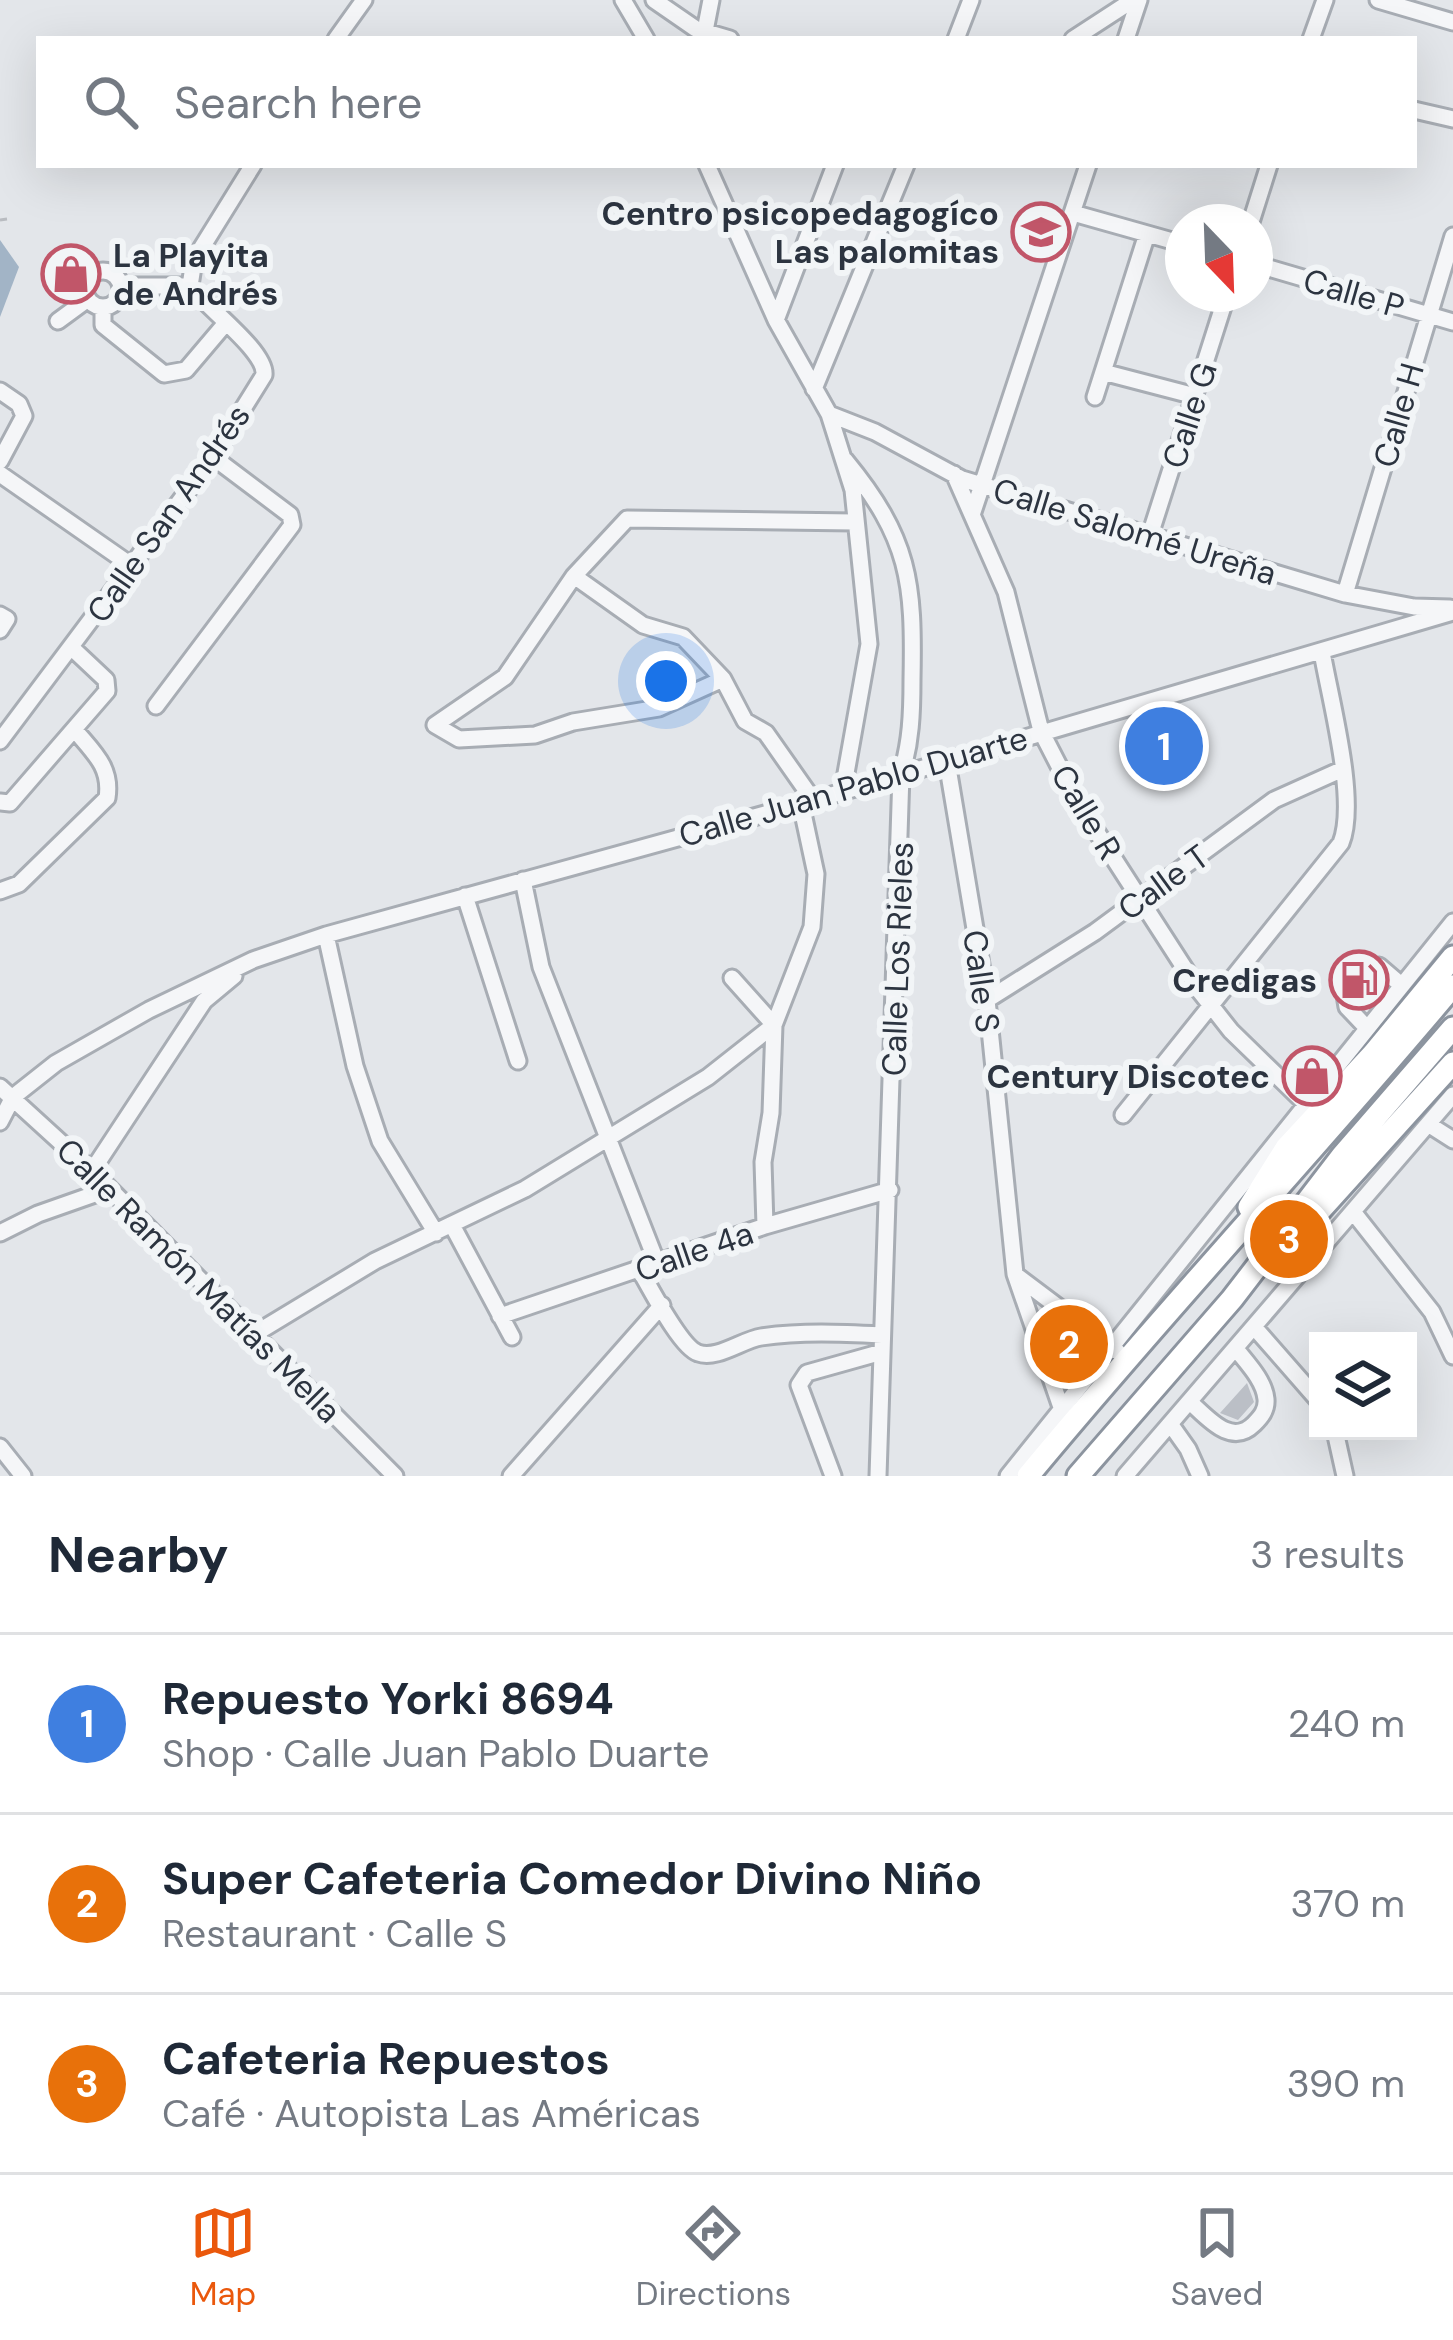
<!DOCTYPE html>
<html lang="en">
<head>
<meta charset="utf-8">
<style>
  :root { --surface:#fff; --page:#f2f2f3; --text:#1f2937; --muted:#747a83; --line:#e0e1e3; --accent:#ea580c }
  body { margin:0; font-family:"DM Sans",sans-serif; background:var(--page); color:var(--text) }
  .controls { position:absolute; right:36px; bottom:36px; display:grid; overflow:hidden; border-radius:0px; box-shadow:0 12px 48px #0002 }
  .controls button { width:108px; height:108px; display:grid; place-items:center; padding:0; border:0; border-bottom:3px solid var(--line); background:var(--surface); color:var(--text); font:60px sans-serif }
  .compass { position:absolute; left:1165px; top:204px; width:108px; height:108px; border-radius:50%; background:var(--surface); box-shadow:0 12px 48px #0002; rotate:157deg }
  .you { position:absolute; left:666px; top:681px; width:42px; height:42px; margin:-30px; border:9px solid #fff; border-radius:50%; background:#1a73e8; box-shadow:0 0 0 18px #1a73e833 }
  .badge { display:grid; place-items:center; width:78px; height:78px; border-radius:50%; background:var(--accent); color:#fff; font-size:39px; font-weight:700 }
  .pin { position:absolute; translate:-50% -50%; border:6px solid #fff; box-shadow:0 3px 12px #0006 }
  .list { margin:0; padding:0; list-style:none }
  h2 { display:flex; justify-content:space-between; align-items:center; height:156px; margin:0; padding:0 48px; font-size:51px }
  h2 small { font-size:39px; font-weight:400; color:var(--muted) }
  .list li { display:grid; grid-template-columns:78px 1fr auto; gap:36px; align-items:center; box-sizing:border-box; height:180px; padding:0 48px; border-top:3px solid var(--line) }
  .list b { display:block; font-size:45px; white-space:nowrap }
  .list p { margin:0; font-size:39px; white-space:nowrap; color:var(--muted) }
  .list em { font-size:39px; font-style:normal; color:var(--muted) }
  .icon { flex:none; width:66px; height:66px; fill:none; stroke:currentColor; stroke-width:2; stroke-linecap:round; stroke-linejoin:round }
  .map { position:relative; flex:none; width:1453px; height:1476px; overflow:hidden }
  .search { position:absolute; background:var(--surface); box-shadow:0 12px 48px #0002; left:36px; right:36px; top:36px; height:132px; display:flex; align-items:center; gap:30px; box-sizing:border-box; padding:0 42px; border-radius:0px; color:var(--muted); font-size:45px }
  .sheet { height:696px; background:var(--surface) }
  nav { display:flex; justify-content:space-around; align-items:center; box-sizing:border-box; height:168px; border-top:3px solid var(--line); background:var(--surface); font-size:33px; color:var(--muted) }
  nav a { display:grid; justify-items:center; gap:6px }
  nav .on { color:var(--accent) }
  .map>svg:first-child { display:block }
  .water { fill:#a2b4c6 }
  .building { fill:#bbbfc6 }
  .lines { fill:none; stroke-linecap:round; stroke-linejoin:round }
  .minor-casing { stroke:#a8adb4; stroke-width:21 }
  .highway-casing { stroke:#8c949f; stroke-width:27 }
  .path { stroke:#b9bcc1; stroke-width:3; stroke-dasharray:9 9; stroke-linecap:butt }
  .minor { stroke:#f5f6f8; stroke-width:15 }
  .highway { stroke:#fff; stroke-width:21 }
  .labels { text-anchor:middle; stroke-width:12; stroke-linejoin:round; paint-order:stroke }
  .poi-label { font-size:33px; font-weight:bold; fill:#2c3440; stroke:#f2f5f7; text-anchor:end }
  .street-label { font-size:33px; fill:#2c3440; stroke:#f2f5f7 }
</style>
</head>
<body>
<div class="map">
<svg width="1453" height="1476" viewBox="0 0 1453 1476">
  <rect width="100%" height="100%" fill="#e3e6ea"/>
  <!-- water -->
  <path class="water" d="M0 240 19 267 0 317Z"/>
  <!-- building -->
  <path class="building" d="M1375 980 1385 987 1373 1002 1361 993 1362 983Z
    M1312 1060 1321 1068 1306 1086 1297 1078Z
    M1071 1334 1088 1355 1070 1371 1062 1362 1059 1364 1054 1349Z
    M1247 1383 1254 1402 1238 1420 1220 1413Z"/>
  <g class="lines">
    <!-- minor casing -->
    <g class="minor-casing">
      <path id="minor" d="M623 0 646 39
        M654 0 696 29 730 39
        M1378 0 1453 22
        M704 36 711 0
        M336 39 364 0
        M956 39 971 0
        M1073 39 1133 0
        M1126 39 1139 0
        M1311 39 1325 0
        M1414 110 1453 119
        M707 165 776 320 829 414 853 490 869 644 843 790
        M1073 213 1183 244
        M1251 222 1269 165
        M1255 264 1453 322
        M85 289a18 18 0 1 1 36 0a18 18 0 1 1-36 0Z
        M121 286H190
        M103 307V325L164 374 186 370 225 324
        M776 320 835 165
        M58 321 88 299
        M1103 372 1195 396
        M814 389 906 165
        M0 391 19 404 24 416 0 461
        M1095 397 1147 234
        M829 414 875 432 962 479 1345 594 1414 607 1450 608
        M845 460C910 539 914 582 912 680 912 712 911 743 901 774L878 1476
        M0 474 132 566
        M954 474 1006 592 1041 731 1078 803 1198 989 1231 1031 1305 1103
        M972 515 1088 165
        M1150 535 1227 294
        M574 576 643 625 683 637 723 679 745 721 766 733 813 800
        M1345 594 1453 236
        M0 615 7 619 0 630
        M723 679 659 708 573 722 535 735 459 739 435 725 505 677 574 576 627 519 854 522
        M156 706 292 525 290 515 213 457
        M0 741 213 457 264 375C267 352 206 307 190 286L194 260 253 165
        M947 762 987 1000 1015 1274 1062 1410
        M0 802 10 803 107 691 106 680 72 648
        M523 880 541 967 657 1263
        M0 891 19 884 107 798C112 767 93 752 74 729
        M465 896 518 1061
        M326 935 355 1066 380 1141 436 1233
        M1364 971 1379 966 1400 984
        M732 978 774 1025
        M1351 986 1345 995 1347 1007 1367 1028
        M987 1000 1095 932 1274 800 1343 769
        M0 1087 92 1171 395 1476
        M1123 1115 1341 843C1358 801 1330 699 1322 652
        M0 1122 13 1097 56 1063 149 1010 253 960 326 935 801 804 1453 612
        M1428 1124 1453 1140
        M92 1171 204 1001 234 976
        M1354 1213 1432 1312 1453 1356
        M452 1225 512 1337
        M765 1226 763 1162 771 1113 774 1025 812 927 816 874 801 804
        M0 1233 38 1214 109 1189
        M639 1269C650 1287 680 1347 698 1353 717 1360 742 1340 761 1337 801 1331 842 1333 882 1335
        M1017 1276 1118 1352
        M500 1316 765 1226 890 1190
        M1255 1328 1318 1400
        M253 1335 375 1261 525 1189 708 1077 774 1025
        M1190 1402C1208 1418 1231 1447 1254 1424 1261 1417 1267 1410 1266 1399 1264 1380 1247 1363 1236 1349
        M1171 1425 1188 1449 1200 1476
        M1335 1431 1345 1476
        M0 1447 23 1476
        M511 1476 662 1305
        M833 1476 799 1385 807 1373 882 1352
        M1008 1476 1453 922
        M1125 1476 1453 1095"/>
    </g>
    <!-- highway casing -->
    <g class="highway-casing">
      <path id="highway" d="M1249 1207 1286 1148 1373 1054 1453 957
        M1277 1258 1453 1063
        M1028 1476C1166 1309 1314 1152 1453 986
        M1078 1476 1232 1299 1342 1156 1453 1028"/>
    </g>
    <!-- path -->
    <path class="path" d="M0 220 7 219"/>
    <!-- minor -->
    <use href="#minor" class="minor"/>
    <!-- highway -->
    <use href="#highway" class="highway"/>
  </g>
  <!-- icons -->
  <defs>
    <g id="school-ring" transform="scale(3)"><circle r="9.5" fill="#f2f5f7" stroke="#c15669" stroke-width="1.5"/><path d="M0-5L7-2L0 1L-7-2ZM-4 1L0 2.5L4 1V4Q0 6-4 4Z" fill="#c15669"/></g>
    <g id="shop-ring" transform="scale(3)"><circle r="9.5" fill="#f2f5f7" stroke="#c15669" stroke-width="1.5"/><path d="M-5-2.5h2.3a2.7 3.5 0 0 1 5.4 0H5L5.5 6h-11ZM-1.5-2.5h3a1.5 2.3 0 0 0-3 0Z" fill="#c15669"/></g>
    <g id="fuel-ring" transform="scale(3)"><circle r="9.5" fill="#f2f5f7" stroke="#c15669" stroke-width="1.5"/><path d="M-5.5-6h7V0h2V4h1.3V-2.5L3-4.5l.8-.8L6-3V5H2.5V1h-1V6h-7ZM-4.2-4.7v3.2H.2V-4.7Z" fill="#c15669"/></g>
  </defs>
  <g fill-rule="evenodd">
    <use href="#school-ring" x="1041" y="232"/>
    <use href="#shop-ring" x="71" y="274"/>
    <use href="#fuel-ring" x="1359" y="980"/>
    <use href="#shop-ring" x="1312" y="1076"/>
  </g>
  <g class="labels">
    <!-- poi labels -->
    <g class="poi-label">
      <text x="999" y="225">Centro psicopedagogíco<tspan x="999" dy="38">Las palomitas</tspan></text>
      <text x="113" y="267" text-anchor="start">La Playita<tspan x="113" dy="38">de Andrés</tspan></text>
      <text x="1317" y="992">Credigas</text>
      <text x="1270" y="1088">Century Discotec</text>
    </g>
    <!-- street labels -->
    <g class="street-label">
      <text transform="translate(1354 293) rotate(16)" y="12">Calle P</text>
      <text transform="translate(1189 415) rotate(-72)" y="12">Calle G</text>
      <text transform="translate(1398 415) rotate(-74)" y="12">Calle H</text>
      <text transform="translate(168 513) rotate(-55)" y="12">Calle San Andrés</text>
      <text transform="translate(1135 531) rotate(17)" y="12">Calle Salomé Ureña</text>
      <text transform="translate(853 786) rotate(-16)" y="12">Calle Juan Pablo Duarte</text>
      <text transform="translate(1087 812) rotate(59)" y="12">Calle R</text>
      <text transform="translate(1163 882) rotate(-36)" y="12">Calle T</text>
      <text transform="translate(897 959) rotate(-88)" y="12">Calle Los Rieles</text>
      <text transform="translate(982 981) rotate(82)" y="12">Calle S</text>
      <text transform="translate(694 1251) rotate(-19)" y="12">Calle 4a</text>
      <text transform="translate(199 1280) rotate(45)" y="12">Calle Ramón Matías Mella</text>
    </g>
  </g>
</svg>
<div class="controls">
<button><svg class="icon" aria-label="layers" viewBox="0 0 24 24"><path d="M12 4l9 5-9 5-9-5zM3 14l9 5 9-5"/></svg></button>
</div>
<svg class="compass" viewBox="-18 -18 36 36"><path d="M0-13l5 13h-10z" fill="#e53935"/><path d="M0 13l5-13h-10z" fill="#747a83"/></svg>
<div class="you"></div>
<div class="pin badge" style="left:1164px;top:746px;background:#3f7fe0">1</div>
<div class="pin badge" style="left:1069px;top:1344px;background:#e8710a">2</div>
<div class="pin badge" style="left:1289px;top:1239px;background:#e8710a">3</div>
<div class="search"><svg class="icon" aria-label="search" viewBox="0 0 24 24"><circle cx="10" cy="10" r="6"/><path d="M15 15l6 6"/></svg>Search here</div>
</div>
<section class="sheet">
<h2>Nearby<small>3 results</small></h2>
<ul class="list">
<li><span class="badge" style="background:#3f7fe0">1</span><div><b>Repuesto Yorki 8694</b><p>Shop · Calle Juan Pablo Duarte</p></div><em>240 m</em></li>
<li><span class="badge" style="background:#e8710a">2</span><div><b>Super Cafeteria Comedor Divino Niño</b><p>Restaurant · Calle S</p></div><em>370 m</em></li>
<li><span class="badge" style="background:#e8710a">3</span><div><b>Cafeteria Repuestos</b><p>Café · Autopista Las Américas</p></div><em>390 m</em></li>
</ul>
</section>
<nav>
<a class="on"><svg class="icon" aria-label="map" viewBox="0 0 24 24"><path d="M3 6l6-2 6 2 6-2v14l-6 2-6-2-6 2zM9 4v14M15 6v14"/></svg>Map</a>
<a><svg class="icon" aria-label="directions" viewBox="0 0 24 24"><path d="M12 3l9 9-9 9-9-9zM9 14v-3h6M13 9l2 2-2 2"/></svg>Directions</a>
<a><svg class="icon" aria-label="saved" viewBox="0 0 24 24"><path d="M7 4h10v16l-5-4-5 4z"/></svg>Saved</a>
</nav>
</body>
</html>
